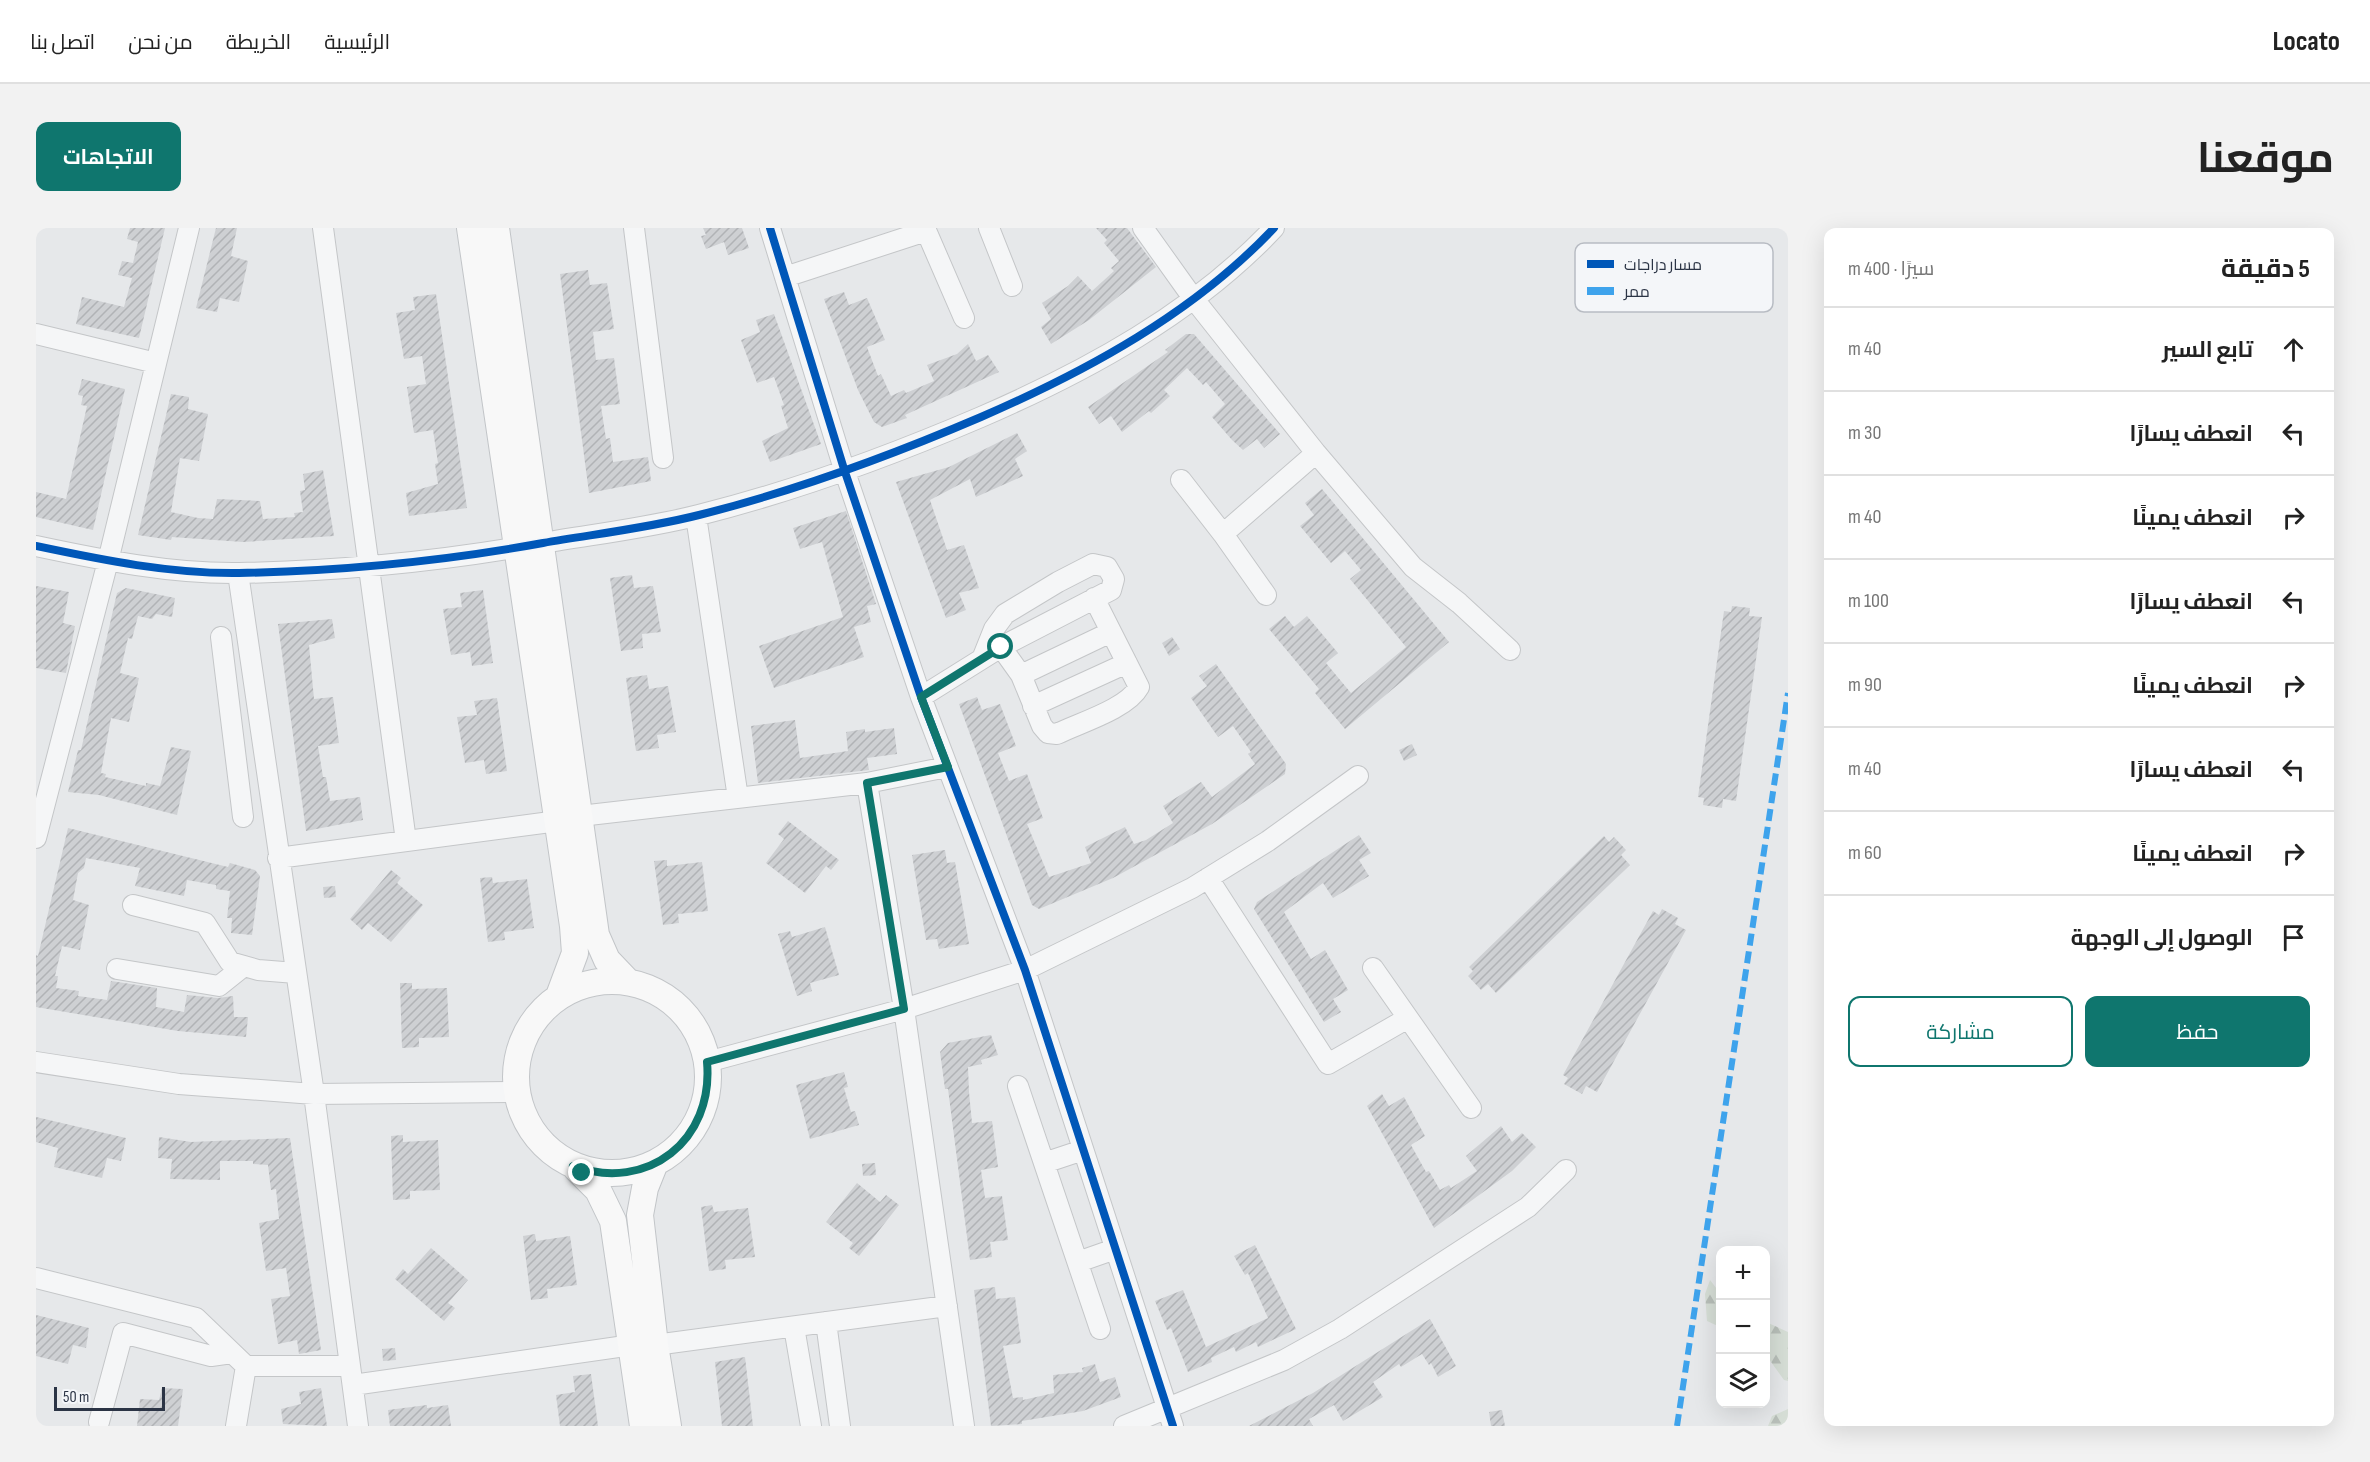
<!DOCTYPE html>
<html lang="ar">
<head>
<meta charset="utf-8">
<style>
  :root { --surface:#fff; --page:#f2f2f2; --text:#222; --muted:#767676; --line:#e0e0e0; --accent:#0f766e }
  body { margin:0; font-family:"Sofia Sans Condensed",Cairo,sans-serif; background:var(--page); color:var(--text); direction:rtl }
  .controls { position:absolute; right:18px; bottom:18px; display:grid; overflow:hidden; border-radius:12px; box-shadow:0 6px 24px #0002 }
  .controls button { width:54px; height:54px; display:grid; place-items:center; padding:0; border:0; border-bottom:2px solid var(--line); background:var(--surface); color:var(--text); font:30px sans-serif }
  .scale { position:absolute; left:18px; bottom:15px; width:111px; box-sizing:border-box; padding-left:6px; border:3px solid #2b3445; border-top:0; font-size:16px; line-height:21px; white-space:nowrap; color:#2b3445; -webkit-text-stroke:4px #f4f6f9; paint-order:stroke }
  .stop { position:absolute; width:18px; height:18px; margin:-14px; border:4px solid #0f766e; border-radius:50%; background:#fff }
  .stop.end { background:#0f766e; border-color:#fff; box-shadow:0 2px 6px #0008 }
  .list { margin:0; padding:0; list-style:none }
  h2 { display:flex; justify-content:space-between; align-items:center; height:78px; margin:0; padding:0 24px; font-size:26px }
  h2 small { font-size:20px; font-weight:400; color:var(--muted) }
  .list li { display:grid; grid-template-columns:39px 1fr auto; gap:18px; align-items:center; box-sizing:border-box; height:84px; padding:0 24px; border-top:2px solid var(--line) }
  .list b { display:block; font-size:22px; white-space:nowrap }
  .list em { font-size:20px; font-style:normal; color:var(--muted) }
  .actions { display:flex; gap:12px; padding:18px 24px }
  .actions a { flex:1; padding:14px 0; border:2px solid var(--accent); border-radius:12px; text-align:center; font-size:21px; color:var(--accent) }
  .actions .main { background:var(--accent); color:#fff }
  .icon { flex:none; width:33px; height:33px; fill:none; stroke:currentColor; stroke-width:2; stroke-linecap:round; stroke-linejoin:round }
  .map { position:relative; flex:none; width:1752px; height:1198px; overflow:hidden; direction:ltr; border-radius:12px }
  header { display:flex; align-items:center; gap:36px; box-sizing:border-box; height:84px; padding:0 30px; background:var(--surface); border-bottom:2px solid var(--line) }
  header strong { font-size:28px }
  nav { display:flex; gap:33px; margin-inline-start:auto; font-size:21px }
  .intro { display:flex; align-items:center; justify-content:space-between; box-sizing:border-box; height:144px; padding:0 36px }
  h1 { margin:0; font-size:42px }
  .button { padding:15px 27px; border-radius:12px; background:var(--accent); color:#fff; font-size:21px; font-weight:700 }
  main { display:flex; gap:36px; padding:0 36px }
  aside { flex:1; background:var(--surface); border-radius:12px; box-shadow:0 6px 24px #0002 }
  .map>svg:first-child { display:block }
  .forest { fill:url(#forest-firs) }
  .building { fill:url(#building-hatch) }
  .lines { fill:none; stroke-linecap:round; stroke-linejoin:round }
  .minor-casing { stroke:#c4c6c8; stroke-width:22 }
  .major-casing { stroke:#c2c5c8; stroke-width:28 }
  .minor { stroke:#f5f6f7; stroke-width:20 }
  .major { stroke:#f8f8f8; stroke-width:26 }
  .quiet { stroke:#3ea3ec; stroke-width:6; stroke-dasharray:12 6; stroke-linecap:butt }
  .cycleway-casing { stroke:#f4f6f9; stroke-width:11 }
  .cycleway { stroke:#0057b8; stroke-width:8 }
  .route { stroke:#0f766e; stroke-width:8 }
  .key { fill:#f4f6f9; stroke:#b8bcc3; stroke-width:1.5 }
  .key-label { font-size:16px; fill:#2b3445 }
</style>
</head>
<body>
<header>
<strong>Locato</strong>
<nav><a>الرئيسية</a><a>الخريطة</a><a>من نحن</a><a>اتصل بنا</a></nav>
</header>
<div class="intro"><h1>موقعنا</h1><a class="button">الاتجاهات</a></div>
<main>
<aside>
<h2>5 دقيقة<small>سيرًا · 400 m</small></h2>
<ul class="list">
<li><svg class="icon" aria-label="ahead" viewBox="0 0 24 24"><path d="M12 20V5M6 11l6-6 6 6"/></svg><div><b>تابع السير</b></div><em>40 m</em></li>
<li><svg class="icon" aria-label="left" viewBox="0 0 24 24"><path d="M17 20v-9H6M10 6l-5 5 5 5"/></svg><div><b>انعطف يسارًا</b></div><em>30 m</em></li>
<li><svg class="icon" aria-label="right" viewBox="0 0 24 24"><path d="M7 20v-9h11M14 6l5 5-5 5"/></svg><div><b>انعطف يمينًا</b></div><em>40 m</em></li>
<li><svg class="icon" aria-label="left" viewBox="0 0 24 24"><path d="M17 20v-9H6M10 6l-5 5 5 5"/></svg><div><b>انعطف يسارًا</b></div><em>100 m</em></li>
<li><svg class="icon" aria-label="right" viewBox="0 0 24 24"><path d="M7 20v-9h11M14 6l5 5-5 5"/></svg><div><b>انعطف يمينًا</b></div><em>90 m</em></li>
<li><svg class="icon" aria-label="left" viewBox="0 0 24 24"><path d="M17 20v-9H6M10 6l-5 5 5 5"/></svg><div><b>انعطف يسارًا</b></div><em>40 m</em></li>
<li><svg class="icon" aria-label="right" viewBox="0 0 24 24"><path d="M7 20v-9h11M14 6l5 5-5 5"/></svg><div><b>انعطف يمينًا</b></div><em>60 m</em></li>
<li><svg class="icon" aria-label="arrive" viewBox="0 0 24 24"><path d="M6 21V4h12l-3 4 3 4H6"/></svg><div><b>الوصول إلى الوجهة</b></div></li>
</ul>
<div class="actions"><a class="main">حفظ</a><a>مشاركة</a></div>
</aside>
<div class="map">
<svg width="1752" height="1198" viewBox="0 0 1752 1198">
  <defs>
    <pattern id="forest-firs" width="22" height="20" patternUnits="userSpaceOnUse" patternTransform="scale(1.5)"><rect width="22" height="20" fill="#d6ded6"/><path d="M5 1l3.5 6h-7zM16 11l3.5 6h-7z" fill="#b8bfb9"/></pattern>
    <pattern id="building-hatch" width="6" height="6" patternUnits="userSpaceOnUse" patternTransform="scale(1.5)"><rect width="6" height="6" fill="#ced0d3"/><path d="M-1 1l2-2M0 6l6-6M5 7l2-2" fill="none" stroke="#b1b3b6"/></pattern>
  </defs>
  <rect width="100%" height="100%" fill="#e6e8ea"/>
  <!-- forest -->
  <path class="forest" d="M1674 1052 1684 1065V1099L1671 1093 1669 1066Z
    M1730 1094 1752 1104V1153L1748 1152 1730 1127Z
    M1752 1181V1198H1732L1736 1188Z"/>
  <!-- building -->
  <path class="building" d="M94 0H129L103 110 40 96 46 69 88 79 96 50 82 47 86 33 97 35 102 14 91 11Z
    M180 0H201L195 28 212 33 203 74 184 70 181 84 160 80Z
    M667 0H706L713 20 692 27 688 14 670 21 665 8 670 7Z
    M1060 0H1091L1120 39 1053 92 1015 116 1005 99 1015 91 1006 75 1032 58 1042 48 1056 63 1078 43 1075 40 1083 33 1068 15 1071 12Z
    M552 42 554 57 571 55 578 101 557 104 560 132 578 130 584 176 565 178 570 211 574 210 577 234 612 229 615 253 553 265 524 46Z
    M808 64 813 77 831 70 849 112 831 119 842 148 845 146 855 168 868 162 870 165 898 153 891 137 921 126 932 116 940 133 952 127 963 144 869 187 871 190 846 199 838 194 822 162 788 71Z
    M400 66 431 280 373 288 370 265 402 256 399 236 402 235 397 202 378 205 371 159 390 156 386 128 368 131 360 85 379 82 377 69Z
    M738 86 785 216 734 234 726 213 752 200 745 178 748 177 738 149 721 155 705 112 724 104 720 92Z
    M1150 106H1158L1244 206 1228 220 1221 211 1207 222 1196 212 1176 189 1189 176 1170 154 1167 157 1151 140 1128 162 1134 168 1115 185 1113 183 1086 204 1075 188 1063 196 1052 179 1132 124 1129 122Z
    M46 151 89 161 57 302 0 289V264L30 271 51 178 45 177 47 168 42 167Z
    M135 166 153 169 152 181 172 186 163 233 144 230 135 284 162 290 177 291 181 271 224 273 227 291 259 289 258 285 267 284 264 263 269 262 267 246 287 242 298 308 207 314 136 309 135 312 102 307Z
    M981 205 991 223 979 231 987 248 940 269 934 251 894 272 911 322 928 317 943 360 923 365 930 382 910 390 860 254 913 239Z
    M1286 261 1413 414 1309 501 1279 465 1283 461 1233 401 1249 388 1258 399 1271 388 1302 425 1290 435 1315 465 1370 419 1314 351 1325 342 1309 323 1295 335 1264 298 1278 287 1269 275Z
    M810 283 840 376 831 378 835 394 818 399 828 429 738 460 723 418 807 389 786 314 764 321 757 300Z
    M596 347 598 360 617 358 625 404 606 406 607 420 585 423 574 350Z
    M0 358 33 364 27 395 39 398 30 445 0 440Z
    M90 360 139 370 136 389 120 386 116 391 102 388 96 411 92 410 84 445 103 450 93 494 75 490 65 545 70 546 69 549 110 558V555L124 558 135 519 155 523 141 587 63 567 32 564 42 522H45L81 365Z
    M447 362 457 435 436 438 434 424 415 427 407 381 426 379 424 365Z
    M1696 378 1714 380 1713 388 1726 389 1700 573 1687 571 1686 580 1667 577 1668 570 1662 569 1688 383 1695 384Z
    M296 391 299 410 273 417 278 471 297 469 303 515 282 518 287 549H290L294 573 324 569 327 592 270 603 242 396Z
    M1136 409 1144 421 1133 428 1126 415Z
    M1180 436 1250 536 1249 546 1176 596 1077 650 1003 681 996 677 923 476 941 469 946 482 964 476 980 518 962 525 973 553 991 546 1007 590 991 596 1013 649 1055 635 1049 619 1089 599 1098 616 1110 612 1137 595 1127 578 1165 554 1176 569 1219 536 1212 526 1215 524 1197 498 1182 509 1155 470 1171 458 1163 448Z
    M611 447 613 461 632 458 640 504 621 507 623 520 600 523 590 450Z
    M461 470 471 543 450 546 448 532 429 535 421 489 441 487 438 473Z
    M759 492 764 530 812 523 810 504 829 501V504L858 500 861 526 831 530 833 542 722 555 715 498Z
    M1376 516 1381 527 1368 533 1363 522Z
    M752 593 803 632 795 642 790 638 769 665 730 635 748 611 742 606Z
    M32 600 192 639 194 635 219 642 224 648 216 707 195 705 196 690H191L194 663 180 661V657L151 652 148 668 99 658 104 640 50 630 48 640 42 645 37 672 53 677 44 722 26 718 19 748H22L20 760 43 763 42 768 71 772 75 753 121 760 120 779 148 784 151 767 182 770 197 768 198 789H212L210 809 142 803 0 779V727L2 728Z
    M1323 607 1335 625 1323 632 1333 648 1297 670 1287 655 1248 684 1275 731 1289 722 1312 762 1297 771 1305 784 1288 794 1218 681 1221 674Z
    M1568 608 1573 614 1578 609 1590 622 1585 627 1594 637 1460 765 1452 756 1445 762 1432 748 1437 743 1433 739Z
    M909 622 911 635 919 634 933 716 903 721 901 711 890 712 876 627Z
    M631 632V638L666 634 672 683 642 686 643 695 627 697 618 633Z
    M355 642 365 650 361 655 387 677 355 714 332 695 326 702 314 691Z
    M456 649 457 655 491 651 498 700 468 704 469 712 452 714 444 650Z
    M299 658 300 669 288 670 287 659Z
    M1626 681 1642 690 1639 696 1650 702 1561 864 1550 858 1546 866 1528 856 1532 850 1527 847 1617 683 1623 687Z
    M789 699 803 747 774 755 776 763 761 768 742 706 754 703 756 709Z
    M364 755H376V761L411 760 413 809 383 810V819L366 820Z
    M955 807 962 827 945 832 946 836 932 839 933 864 936 895 956 893 962 939 945 942 949 970 966 968 972 1012 954 1014 956 1029 934 1032 912 861H909L904 824 912 815Z
    M808 844 812 859 808 860 815 884 819 883 823 897 774 911 760 857Z
    M1346 866 1353 878 1368 869 1389 908 1375 917 1390 944 1393 943 1404 962 1413 957 1415 960 1441 943 1430 928 1465 898 1476 914 1486 905 1500 919 1476 943 1398 1000 1331 878Z
    M0 889 90 910 85 933 71 930 66 950 18 939 22 920 0 914Z
    M367 907V914L402 912 404 962 374 963V971L357 972 355 908Z
    M123 909 155 914 254 910 285 1122 263 1126 261 1112 242 1116 235 1071 254 1068 250 1040 230 1043 223 995 243 991 240 961 235 962 232 937 217 936V933H184V952L134 951 136 931 122 930Z
    M839 935 840 947 827 948 826 936Z
    M821 955 844 974 850 967 863 977 823 1028 813 1020 817 1015 790 994Z
    M676 977 678 984 712 980 719 1029 689 1032 690 1041 673 1043 665 979Z
    M499 1006 500 1013 534 1008 541 1057 511 1061 512 1070 495 1072 487 1008Z
    M1219 1017 1260 1101 1222 1119 1220 1114 1200 1124 1198 1119 1175 1130 1176 1134 1152 1144 1135 1100 1131 1102 1119 1073 1147 1062 1170 1119 1232 1090 1212 1045 1209 1047 1198 1028Z
    M395 1020 432 1052 412 1075 419 1080 408 1093 359 1051 367 1041 372 1046Z
    M959 1059 960 1071 979 1069 985 1115 967 1118 977 1170 987 1169V1172L1018 1165 1017 1147 1047 1144 1046 1140 1059 1136 1064 1154 1079 1149 1085 1169 1047 1183 986 1193V1196L955 1198 938 1062Z
    M0 1087 53 1100 50 1120 37 1117 32 1136 0 1128Z
    M1394 1091 1420 1138 1402 1149 1395 1135 1393 1137 1386 1126 1365 1139 1363 1136 1337 1154 1347 1169 1307 1193 1298 1177 1273 1191 1277 1198H1213L1277 1165Z
    M359 1120 360 1132 347 1133 346 1121Z
    M709 1129 717 1198H686L679 1134Z
    M555 1146 562 1198H524L520 1167 539 1164 537 1148Z
    M126 1160 147 1161 142 1198H101L104 1171 123 1172Z
    M285 1160 291 1198 247 1196 245 1181 265 1176 263 1164Z
    M391 1177V1180L412 1177 415 1198H354L352 1182Z
    M1466 1182 1469 1198H1455L1453 1184Z"/>
  <g class="lines">
    <!-- minor casing -->
    <g class="minor-casing">
      <path id="minor" d="M287 0 370 613
        M598 0 627 230
        M734 0 808 241 885 469 989 742 1137 1198
        M889 0 928 90
        M953 0 976 58
        M1107 0 1157 70 1280 225 1377 339 1423 375 1474 422
        M749 49 890 3
        M0 106 120 135
        M1145 252 1187 306
        M660 288 702 570
        M0 318C66 332 135 346 203 345 304 343 408 333 507 315 559 306 612 300 663 287 759 263 854 228 945 189 1051 143 1158 85 1238 0
        M202 345 278 866 322 1198
        M1230 367 1187 306 1280 225
        M185 409 207 589
        M965 419 985 447 1006 498 1012 505 1021 506C1043 495 1091 481 1103 459L1058 370
        M985 447 1075 404
        M885 469 965 419 1075 362 1078 351 1071 339 1057 336 1022 354 969 386 958 401 946 431
        M997 478 1091 435
        M831 555 868 781 928 1198
        M544 588 831 555 911 539
        M0 610 72 333 153 0
        M242 630 522 593
        M1172 650 1292 836 1372 790
        M97 677 169 695 194 734 222 742 260 745
        M1337 740 1435 880
        M81 741 183 758 208 738
        M0 834 143 856 278 866 480 864
        M671 834 868 781 989 742 1156 660 1232 613 1322 548
        M982 858 1064 1101
        M1008 935 1047 922
        M1042 1034 1079 1021
        M0 1050 160 1090 210 1138H314
        M790 1094 804 1198
        M758 1099 775 1198
        M619 1117 911 1078
        M317 1157 596 1117
        M63 1194 87 1105 175 1128 196 1125
        M200 1198 210 1138
        M1088 1198 1248 1132 1304 1101 1492 979 1530 942"/>
    </g>
    <!-- major casing -->
    <g class="major-casing">
      <path id="major" d="M434 0 537 698 539 725 523 768
        M460 0 560 707 571 732 592 754
        M480 849a96 96 0 1 1 192 0a96 96 0 1 1-192 0Z
        M619 935 609 960 604 987 619 1117 632 1198
        M540 940 562 962 577 993 607 1198"/>
    </g>
    <!-- minor -->
    <use href="#minor" class="minor"/>
    <!-- major -->
    <use href="#major" class="major"/>
    <!-- quiet -->
    <path class="quiet" d="M1641 1198 1752 465"/>
    <!-- cycleway casing -->
    <g class="cycleway-casing">
      <path id="cycleway" d="M734 0 808 241 885 469 989 742 1137 1198
        M0 318C66 332 135 346 203 345 304 343 408 333 507 315 559 306 612 300 663 287 759 263 854 228 945 189 1051 143 1158 85 1238 0"/>
    </g>
    <!-- cycleway -->
    <use href="#cycleway" class="cycleway"/>
  </g>
  <g class="lines">
    <!-- route -->
    <path class="route" d="M546 945 537 938C612 965 678 912 671 834L868 781 831 555 912 539 885 469 965 419"/>
  </g>
  <!-- legend -->
  <rect x="1539" y="15" width="198" height="69" rx="9" class="key"/>
  <rect x="1551" y="32" width="27" height="8" fill="#0057b8"/>
  <rect x="1551" y="59" width="27" height="8" fill="#3ea3ec"/>
  <g class="key-label">
    <text x="1588" y="42">مسار دراجات</text>
    <text x="1588" y="69">ممر</text>
  </g>
</svg>
<div class="controls">
<button>+</button>
<button>−</button>
<button><svg class="icon" aria-label="layers" viewBox="0 0 24 24"><path d="M12 4l9 5-9 5-9-5zM3 14l9 5 9-5"/></svg></button>
</div>
<div class="scale">50 m</div>
<div class="stop" style="left:965px;top:419px"></div>
<div class="stop end" style="left:546px;top:945px"></div>
</div>
</main>
</body>
</html>
